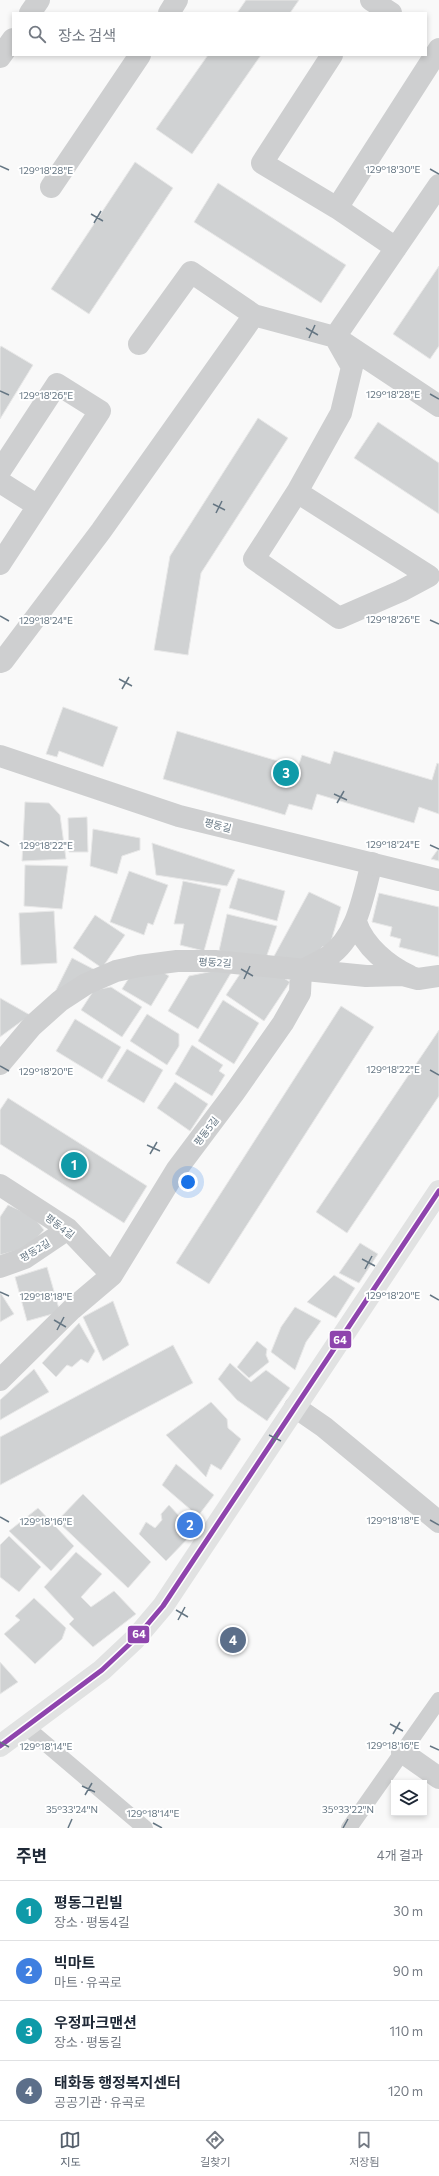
<!DOCTYPE html>
<html lang="ko">
<head>
<meta charset="utf-8">
<style>
  :root { --surface:#fff; --page:#f2f2f3; --text:#1f2937; --muted:#747a83; --line:#e0e1e3; --accent:#56606c }
  body { margin:0; font-family:Commissioner,"Noto Sans KR",sans-serif; background:var(--page); color:var(--text) }
  .controls { position:absolute; right:12px; bottom:12px; display:grid; overflow:hidden; border-radius:0px; box-shadow:0 2px 6px #0003 }
  .controls button { width:36px; height:36px; display:grid; place-items:center; padding:0; border:0; border-bottom:1px solid var(--line); background:var(--surface); color:var(--text); font:20px sans-serif }
  .you { position:absolute; left:188px; top:1182px; width:14px; height:14px; margin:-10px; border:3px solid #fff; border-radius:50%; background:#1a73e8; box-shadow:0 0 0 6px #1a73e833 }
  .badge { display:grid; place-items:center; width:26px; height:26px; border-radius:50%; background:var(--accent); color:#fff; font-size:13px; font-weight:700 }
  .pin { position:absolute; translate:-50% -50%; border:2px solid #fff; box-shadow:0 1px 4px #0006 }
  .list { margin:0; padding:0; list-style:none }
  h2 { display:flex; justify-content:space-between; align-items:center; height:52px; margin:0; padding:0 16px; font-size:17px }
  h2 small { font-size:13px; font-weight:400; color:var(--muted) }
  .list li { display:grid; grid-template-columns:26px 1fr auto; gap:12px; align-items:center; box-sizing:border-box; height:60px; padding:0 16px; border-top:1px solid var(--line) }
  .list b { display:block; font-size:15px; white-space:nowrap }
  .list p { margin:0; font-size:13px; white-space:nowrap; color:var(--muted) }
  .list em { font-size:13px; font-style:normal; color:var(--muted) }
  .icon { flex:none; width:22px; height:22px; fill:none; stroke:currentColor; stroke-width:2; stroke-linecap:round; stroke-linejoin:round }
  .map { position:relative; flex:none; width:439px; height:1828px; overflow:hidden }
  .search { position:absolute; background:var(--surface); box-shadow:0 2px 6px #0003; left:12px; right:12px; top:12px; height:44px; display:flex; align-items:center; gap:10px; box-sizing:border-box; padding:0 14px; border-radius:0px; color:var(--muted); font-size:15px }
  .sheet { height:292px; background:var(--surface) }
  nav { display:flex; justify-content:space-around; align-items:center; box-sizing:border-box; height:56px; border-top:1px solid var(--line); background:var(--surface); font-size:11px; color:var(--muted) }
  nav a { display:grid; justify-items:center; gap:2px }
  nav .on { color:var(--accent) }
  .map>svg:first-child { display:block }
  .building { fill:#d0d2d3; stroke:#e8e8e8 }
  .lines { fill:none; stroke-linecap:round; stroke-linejoin:round }
  .service { stroke:#cecfd0; stroke-width:16 }
  .minor { stroke:#cecfd0; stroke-width:22 }
  .tertiary { stroke:#cecfd0; stroke-width:22 }
  .secondary { stroke:#e1e2e2; stroke-width:22 }
  .bus-1-casing { stroke:#fff; stroke-width:8 }
  .bus-1 { stroke:#8e44ad; stroke-width:5 }
  .ticks { fill:none; stroke:#657683; stroke-width:1.5 }
  .labels { text-anchor:middle; stroke-width:4; stroke-linejoin:round; paint-order:stroke }
  .street-label { font-size:10px; fill:#657683; stroke:#fff }
  .ticks-label { font-size:10px; text-anchor:middle; fill:#657683; stroke:#fff; stroke-width:4; stroke-linejoin:round; paint-order:stroke }
  .line-badge { stroke:#fff; stroke-width:1.5 }
  .badge-label { font-size:11px; text-anchor:middle; font-weight:bold; fill:#fff }
</style>
</head>
<body>
<div class="map">
<svg width="439" height="1828" viewBox="0 0 439 1828">
  <rect width="100%" height="100%" fill="#f9f9f9"/>
  <!-- building -->
  <path class="building" d="M246 0H299L290 13H237Z
    M208 55H261L192 154 156 129Z
    M135 162 173 188 89 314 51 289Z
    M218 183 346 265 321 303 194 222Z
    M439 266V346L430 359 393 334Z
    M1 346 33 365 0 419V348Z
    M258 418 288 438 201 573 188 655 154 650 170 556Z
    M378 422 439 463V514L354 458Z
    M63 707 118 727 103 767 59 751 57 757 46 754Z
    M177 731 298 767 302 755 330 764 334 751 432 780 437 763 439 764V814L419 807 414 823 317 794 312 810 289 804 285 815 163 779Z
    M25 802 49 803 60 815 66 859 22 861Z
    M87 817 88 852H69L68 818Z
    M93 829 140 838V850L122 856 117 874 90 866Z
    M152 843 235 870 227 886 156 875Z
    M439 848V861L431 859Z
    M25 865 68 866 62 909 24 906Z
    M129 871 168 885 153 925 148 923 144 935 110 922Z
    M238 878 285 891 277 921 229 908Z
    M183 881 221 889 204 951 180 945 184 924H174Z
    M309 892 341 907 330 945 322 947 305 964 273 958Z
    M379 893 439 907V957L399 947 401 939 390 936 392 927 372 922Z
    M54 911 57 963 21 965 19 913Z
    M227 914 277 926 266 958 219 951Z
    M95 915 125 935 102 968 73 948Z
    M72 958 97 971 54 994Z
    M223 969 231 973 198 1029 168 1011 189 976Z
    M159 970 169 976 151 1006 122 989 132 973Z
    M242 971 279 975 290 982 264 1021 226 995Z
    M111 987 142 1007 122 1037 81 1010 94 990Z
    M0 998 30 1015 0 1037Z
    M223 1000 259 1023 234 1064 198 1041Z
    M341 1006 374 1027 209 1284 176 1263Z
    M147 1014 179 1034V1046L167 1065 130 1041Z
    M75 1019 121 1047 102 1079 56 1051Z
    M439 1030V1096L347 1233 316 1212Z
    M192 1045 223 1065 219 1071 225 1075 212 1096 175 1074Z
    M127 1049 163 1070 144 1103 107 1081Z
    M175 1082 208 1104 190 1131 157 1108Z
    M8 1098 147 1186 124 1223 0 1144V1110Z
    M8 1205 33 1216 44 1230 29 1247 0 1255V1217Z
    M360 1243 378 1254 359 1283 339 1273Z
    M47 1267 60 1312 27 1321 15 1277Z
    M334 1275 355 1288 336 1318 307 1302Z
    M0 1292 14 1314 0 1322Z
    M113 1301 129 1345 103 1361 83 1317Z
    M295 1307 321 1321 306 1342 295 1370 271 1352 281 1327Z
    M79 1323 95 1351 88 1363 81 1359 72 1367 67 1365 56 1377 42 1363Z
    M257 1341 267 1349 266 1355 269 1362 249 1378 237 1367Z
    M173 1345 193 1383 0 1485V1437Z
    M230 1363 251 1382 266 1370 290 1388 267 1421 237 1400 218 1379Z
    M34 1369 49 1392 0 1420V1400Z
    M211 1402 227 1419 228 1428 241 1439 221 1470 211 1464 206 1477 166 1435Z
    M176 1464 214 1495 198 1516 162 1485Z
    M83 1494 151 1562 128 1588 57 1521Z
    M169 1505 194 1532 166 1561 139 1534 146 1522 155 1528 162 1520 161 1514Z
    M38 1508 74 1546 51 1571 9 1531Z
    M9 1536 41 1567 19 1592 0 1577V1545Z
    M76 1552 102 1574 81 1597 91 1607 114 1591 136 1614 93 1647 69 1624 74 1619 44 1587Z
    M34 1598 66 1628 62 1639 35 1664 4 1634 20 1620 15 1616Z
    M0 1662 18 1682 0 1694Z"/>
  <g class="lines">
    <!-- service -->
    <path class="service" d="M26 1727 145 1828
      M349 1828 439 1700"/>
    <!-- minor -->
    <path class="minor" d="M371 0 391 13
      M30 13 39 0
      M169 13 177 0
      M332 55 262 163 337 208 396 248
      M0 57 13 39
      M51 187 140 55
      M337 208 439 49
      M139 344 191 272 254 315
      M0 471 57 384 100 411 0 564
      M0 482 38 506
      M297 492 429 576 401 591 339 618 254 559 297 492 341 413 352 367 335 337 439 185
      M0 662 3 661 101 531 254 315 335 337 439 406
      M356 922C364 946 388 966 410 976
      M0 1064 32 1026 60 1001 86 984 116 971 139 966 177 961H215L366 976 403 975 418 979 439 976
      M0 1185 68 1229 112 1275
      M0 1267 25 1258 68 1229
      M0 1380 72 1309 112 1275 177 1169 234 1093 283 1023 300 993 301 971C310 966 320 962 329 956 358 936 363 895 372 863
      M295 1407 324 1427 439 1522
      M402 1752 439 1778"/>
    <!-- tertiary -->
    <path class="tertiary" d="M0 756 179 816 439 880"/>
    <!-- secondary -->
    <path class="secondary" d="M0 1746 102 1670 135 1639 163 1606 439 1191"/>
    <!-- bus-1 casing -->
    <g class="bus-1-casing">
      <path id="bus-1" d="M0 1746 102 1670 135 1639 163 1606 439 1191"/>
    </g>
    <!-- bus-1 -->
    <use href="#bus-1" class="bus-1"/>
  </g>
  <!-- ticks -->
  <path class="ticks" d="M0 166 9 170M430 169 439 174M91 214 103 221M94 223 101 211M306 328 318 335M309 338 315 325M0 391 9 395M430 394 439 399M213 504 225 510M216 513 222 501M0 616 9 621M430 620 439 624M119 679 132 686M122 689 129 677M334 794 347 800M337 803 344 791M0 841 9 846M430 845 439 849M241 969 253 976M244 979 250 966M0 1066 9 1071M430 1070 439 1075M147 1145 160 1151M150 1154 157 1142M362 1259 375 1266M365 1269 372 1256M0 1292 9 1296M430 1295 439 1300M54 1320 66 1327M57 1330 64 1317M269 1435 281 1441M272 1444 278 1432M0 1517 9 1522M430 1520 439 1525M176 1610 188 1617M178 1620 185 1607M390 1724 403 1731M393 1734 400 1722M0 1742 9 1747M430 1746 439 1750M82 1786 95 1792M85 1795 92 1783M153 1823 162 1828M68 1828 72 1819M343 1828 348 1819"/>
  <g class="labels">
    <!-- street labels -->
    <g class="street-label">
      <text transform="translate(218 825) rotate(14)" y="4">평동길</text>
      <text transform="translate(215 962) rotate(3)" y="4">평동2길</text>
      <text transform="translate(206 1131) rotate(-52)" y="4">평동5길</text>
      <text transform="translate(60 1226) rotate(37)" y="4">평동4길</text>
      <text transform="translate(35 1250) rotate(-31)" y="4">평동2길</text>
    </g>
  </g>
  <g class="ticks-label">
    <text x="393" y="173">129°18'30"E</text>
    <text x="46" y="174">129°18'28"E</text>
    <text x="393" y="398">129°18'28"E</text>
    <text x="46" y="399">129°18'26"E</text>
    <text x="393" y="623">129°18'26"E</text>
    <text x="46" y="624">129°18'24"E</text>
    <text x="393" y="848">129°18'24"E</text>
    <text x="46" y="849">129°18'22"E</text>
    <text x="393" y="1073">129°18'22"E</text>
    <text x="46" y="1075">129°18'20"E</text>
    <text x="393" y="1299">129°18'20"E</text>
    <text x="46" y="1300">129°18'18"E</text>
    <text x="393" y="1524">129°18'18"E</text>
    <text x="46" y="1525">129°18'16"E</text>
    <text x="393" y="1749">129°18'16"E</text>
    <text x="46" y="1750">129°18'14"E</text>
    <text x="72" y="1813">35°33'24"N</text>
    <text x="348" y="1813">35°33'22"N</text>
    <text x="153" y="1817">129°18'14"E</text>
  </g>
  <g class="line-badge">
    <rect x="329" y="1330" width="23" height="19" rx="4" fill="#8e44ad"/>
    <rect x="127" y="1625" width="23" height="19" rx="4" fill="#8e44ad"/>
  </g>
  <g class="badge-label">
    <text x="340" y="1344">64</text>
    <text x="139" y="1638">64</text>
  </g>
</svg>
<div class="controls">
<button><svg class="icon" aria-label="layers" viewBox="0 0 24 24"><path d="M12 4l9 5-9 5-9-5zM3 14l9 5 9-5"/></svg></button>
</div>
<div class="you"></div>
<div class="pin badge" style="left:74px;top:1165px;background:#0f9aa8">1</div>
<div class="pin badge" style="left:190px;top:1525px;background:#3f7fe0">2</div>
<div class="pin badge" style="left:286px;top:773px;background:#0f9aa8">3</div>
<div class="pin badge" style="left:233px;top:1640px;background:#5c6f8a">4</div>
<div class="search"><svg class="icon" aria-label="search" viewBox="0 0 24 24"><circle cx="10" cy="10" r="6"/><path d="M15 15l6 6"/></svg>장소 검색</div>
</div>
<section class="sheet">
<h2>주변<small>4개 결과</small></h2>
<ul class="list">
<li><span class="badge" style="background:#0f9aa8">1</span><div><b>평동그린빌</b><p>장소 · 평동4길</p></div><em>30 m</em></li>
<li><span class="badge" style="background:#3f7fe0">2</span><div><b>빅마트</b><p>마트 · 유곡로</p></div><em>90 m</em></li>
<li><span class="badge" style="background:#0f9aa8">3</span><div><b>우정파크맨션</b><p>장소 · 평동길</p></div><em>110 m</em></li>
<li><span class="badge" style="background:#5c6f8a">4</span><div><b>태화동 행정복지센터</b><p>공공기관 · 유곡로</p></div><em>120 m</em></li>
</ul>
</section>
<nav>
<a class="on"><svg class="icon" aria-label="map" viewBox="0 0 24 24"><path d="M3 6l6-2 6 2 6-2v14l-6 2-6-2-6 2zM9 4v14M15 6v14"/></svg>지도</a>
<a><svg class="icon" aria-label="directions" viewBox="0 0 24 24"><path d="M12 3l9 9-9 9-9-9zM9 14v-3h6M13 9l2 2-2 2"/></svg>길찾기</a>
<a><svg class="icon" aria-label="saved" viewBox="0 0 24 24"><path d="M7 4h10v16l-5-4-5 4z"/></svg>저장됨</a>
</nav>
</body>
</html>
